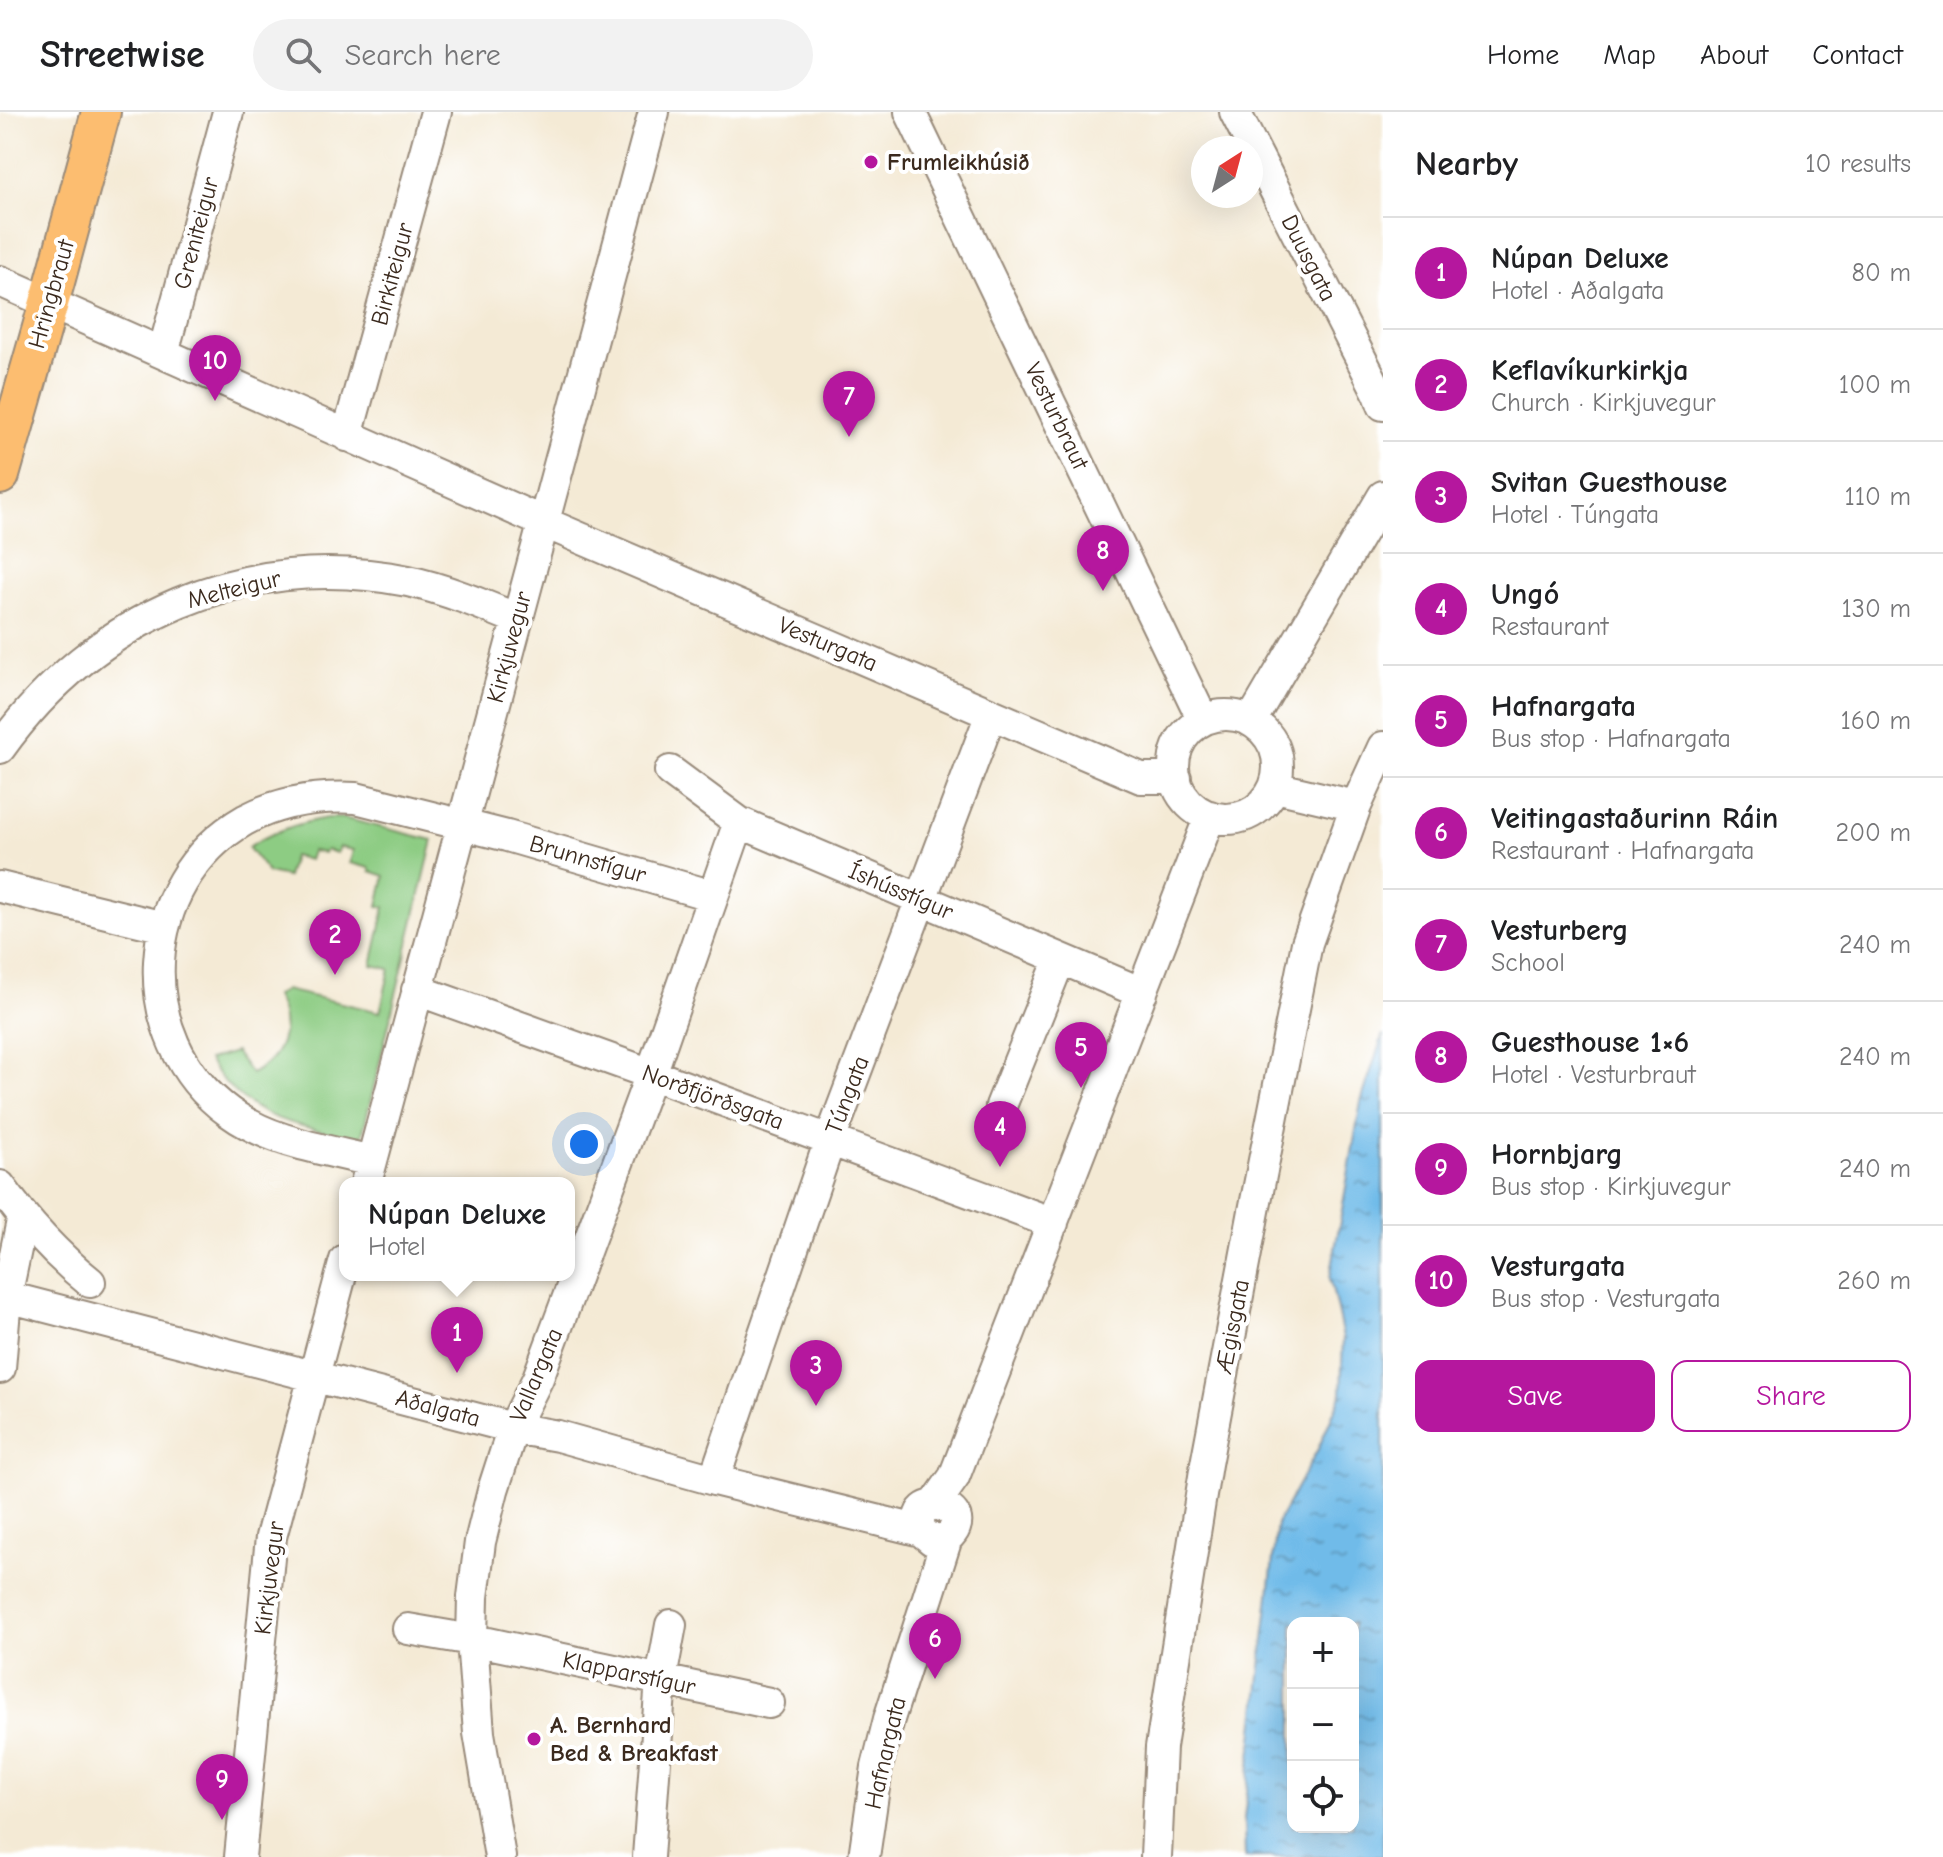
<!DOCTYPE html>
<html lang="en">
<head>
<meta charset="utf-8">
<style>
  :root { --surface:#fff; --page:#f2f2f2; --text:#202124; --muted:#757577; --line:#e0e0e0; --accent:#b5179e }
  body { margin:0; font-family:"Comic Neue",sans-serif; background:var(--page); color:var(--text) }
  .controls { position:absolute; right:24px; bottom:24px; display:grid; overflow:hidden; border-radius:16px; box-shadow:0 8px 32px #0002 }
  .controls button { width:72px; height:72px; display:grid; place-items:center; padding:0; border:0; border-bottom:2px solid var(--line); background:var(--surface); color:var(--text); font:40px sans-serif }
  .compass { position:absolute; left:1191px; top:24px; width:72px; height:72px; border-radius:50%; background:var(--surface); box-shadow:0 8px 32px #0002; rotate:36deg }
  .you { position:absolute; left:584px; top:1032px; width:28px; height:28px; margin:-20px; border:6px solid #fff; border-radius:50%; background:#1a73e8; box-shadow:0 0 0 12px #1a73e833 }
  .badge { display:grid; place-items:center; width:52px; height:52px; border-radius:50%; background:var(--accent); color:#fff; font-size:26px; font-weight:700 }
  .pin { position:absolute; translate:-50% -66px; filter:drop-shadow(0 2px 4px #0008) }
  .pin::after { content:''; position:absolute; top:42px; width:28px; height:24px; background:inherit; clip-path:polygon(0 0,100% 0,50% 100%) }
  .popup { position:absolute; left:339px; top:1065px; width:236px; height:104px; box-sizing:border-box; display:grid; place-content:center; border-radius:16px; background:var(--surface); filter:drop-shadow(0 2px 6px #0005); font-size:26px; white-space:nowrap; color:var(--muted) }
  .popup b { font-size:30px; color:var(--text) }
  .popup::after { content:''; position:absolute; left:50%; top:100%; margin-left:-16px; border:16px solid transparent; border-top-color:var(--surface) }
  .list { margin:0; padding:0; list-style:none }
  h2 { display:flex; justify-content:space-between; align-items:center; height:104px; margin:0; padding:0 32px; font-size:34px }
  h2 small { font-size:26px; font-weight:400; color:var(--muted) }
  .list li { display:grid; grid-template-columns:52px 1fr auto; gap:24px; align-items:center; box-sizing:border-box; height:112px; padding:0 32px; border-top:2px solid var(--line) }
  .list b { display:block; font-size:30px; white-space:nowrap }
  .list p { margin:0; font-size:26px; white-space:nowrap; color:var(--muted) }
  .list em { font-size:26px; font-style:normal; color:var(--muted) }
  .actions { display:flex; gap:16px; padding:24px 32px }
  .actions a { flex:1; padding:18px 0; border:2px solid var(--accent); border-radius:16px; text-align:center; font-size:28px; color:var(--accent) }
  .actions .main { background:var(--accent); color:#fff }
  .icon { flex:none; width:44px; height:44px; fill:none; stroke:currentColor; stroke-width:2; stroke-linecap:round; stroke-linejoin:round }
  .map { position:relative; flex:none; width:1383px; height:1745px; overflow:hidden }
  header { display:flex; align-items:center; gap:48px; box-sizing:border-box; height:112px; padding:0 40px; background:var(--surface); border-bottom:2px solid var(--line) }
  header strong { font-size:38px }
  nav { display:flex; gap:44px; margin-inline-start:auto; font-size:28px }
  .search { width:560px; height:72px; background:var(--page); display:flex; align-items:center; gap:20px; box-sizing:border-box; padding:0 28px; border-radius:44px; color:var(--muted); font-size:30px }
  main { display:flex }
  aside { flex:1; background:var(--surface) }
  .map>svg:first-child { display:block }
  .grass { fill:#8dcc83; stroke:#647b50; stroke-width:2 }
  .water { fill:url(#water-ripples); stroke:#567284; stroke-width:2; fill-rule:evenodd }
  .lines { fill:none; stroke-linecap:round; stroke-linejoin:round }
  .minor-casing { stroke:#988a7a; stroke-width:34 }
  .major-casing { stroke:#988a7a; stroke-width:42 }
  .minor { stroke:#fff; stroke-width:30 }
  .major { stroke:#fcbd6f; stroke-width:38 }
  .poi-dot { fill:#b5179e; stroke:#fff; stroke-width:3 }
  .labels { text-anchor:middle; stroke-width:8; stroke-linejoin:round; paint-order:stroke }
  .poi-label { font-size:24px; font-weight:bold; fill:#3b2a1e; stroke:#fff; text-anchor:start }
  .street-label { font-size:24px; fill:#3b2a1e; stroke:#fff }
</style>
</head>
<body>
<header>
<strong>Streetwise</strong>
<div class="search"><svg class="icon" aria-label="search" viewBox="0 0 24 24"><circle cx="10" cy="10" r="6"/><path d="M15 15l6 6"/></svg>Search here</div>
<nav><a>Home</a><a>Map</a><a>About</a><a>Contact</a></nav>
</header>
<main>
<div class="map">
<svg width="1383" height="1745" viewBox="0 0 1383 1745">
  <defs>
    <pattern id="water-ripples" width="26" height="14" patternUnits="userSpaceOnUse" patternTransform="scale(2)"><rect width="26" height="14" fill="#70bbe9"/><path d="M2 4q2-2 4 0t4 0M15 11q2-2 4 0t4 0" fill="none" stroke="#5d98bc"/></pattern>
  </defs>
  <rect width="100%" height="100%" fill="#fff"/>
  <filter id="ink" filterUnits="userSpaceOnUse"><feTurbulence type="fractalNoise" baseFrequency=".0125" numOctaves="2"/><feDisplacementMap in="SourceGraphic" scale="16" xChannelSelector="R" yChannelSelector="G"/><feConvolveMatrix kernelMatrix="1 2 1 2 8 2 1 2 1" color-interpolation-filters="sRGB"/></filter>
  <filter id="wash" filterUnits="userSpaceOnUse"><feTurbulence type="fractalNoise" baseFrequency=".006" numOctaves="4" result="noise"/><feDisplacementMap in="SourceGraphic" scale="32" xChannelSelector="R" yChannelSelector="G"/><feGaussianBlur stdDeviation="1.8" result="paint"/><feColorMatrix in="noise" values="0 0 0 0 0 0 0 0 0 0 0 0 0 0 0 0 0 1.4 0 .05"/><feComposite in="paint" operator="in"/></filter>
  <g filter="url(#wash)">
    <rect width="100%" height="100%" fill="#f4ead5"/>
    <!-- grass -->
    <path class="grass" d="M327 706H343L433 728 361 1028C294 1011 249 1011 208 948L235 940 251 962C283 945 292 916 275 884L285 878 380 900 390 857 372 853 385 795 378 794 385 764 370 759V756L350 751 353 738 339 735 337 741 326 738 324 741 312 739 309 748 293 744 287 765 268 761 248 735C273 719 298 711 327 706Z"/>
    <!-- water -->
    <path class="water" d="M1383 922V1745H1245L1244 1707 1277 1411 1318 1337 1341 1283 1343 1225 1330 1166 1361 990ZM1293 1511H1353V1715H1293Z"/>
  </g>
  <g filter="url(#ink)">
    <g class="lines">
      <!-- minor casing -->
      <g class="minor-casing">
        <path id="minor" d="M910 0 1203 608
          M1235 0 1379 282 1383 293
          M0 169 543 410 1141 666H1176
          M163 241 228 0
          M347 324 436 0
          M1174 655a52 52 0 1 1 104 0a52 52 0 1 1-104 0Z
          M1251 609 1383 384
          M0 636C95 504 246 437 408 469 445 477 481 492 517 507
          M670 659 739 710 1142 881
          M1356 694 1383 635
          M0 775 164 815
          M417 878 651 962 1053 1111
          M1001 994 1060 847
          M372 1049C323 1037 270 1030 229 1000 129 927 137 770 245 708 280 689 317 684 356 686L507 724 713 784
          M366 1071 654 0
          M0 1074C26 1110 55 1142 90 1170
          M0 1183 513 1316 558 1324 714 1368 921 1419
          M0 1256 6 1185 23 1104
          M714 1368 830 1028 991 602
          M935 1392 954 1365 1210 704
          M408 1517 472 1528
          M488 1531 769 1591
          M240 1745 271 1425 345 1148
          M500 1745 479 1621 472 1528 473 1485 480 1430 493 1378 513 1316 538 1266 651 962 739 710
          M648 1745 661 1567 671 1513
          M864 1745 877 1655 889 1607 947 1426C982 1395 906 1374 921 1419L932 1428 947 1426
          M1156 1745 1161 1635 1206 1352 1254 1099 1307 831 1356 694 1275 675"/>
      </g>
      <!-- major casing -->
      <g class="major-casing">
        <path id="major" d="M0 363 55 170 101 0"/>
      </g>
      <!-- minor -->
      <use href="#minor" class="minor"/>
      <!-- major -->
      <use href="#major" class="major"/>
    </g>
  </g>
  <!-- markers -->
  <g class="poi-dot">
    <circle cx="871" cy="50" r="8"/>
    <circle cx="534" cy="1627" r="8"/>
  </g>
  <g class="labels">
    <!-- poi labels -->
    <g class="poi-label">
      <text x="887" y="58">Frumleikhúsið</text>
      <text x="550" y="1621">A. Bernhard<tspan x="550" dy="28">Bed &amp; Breakfast</tspan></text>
    </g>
    <!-- street labels -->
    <g class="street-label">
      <text transform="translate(196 121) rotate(-75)" y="8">Greniteigur</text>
      <text transform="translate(1309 146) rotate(63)" y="8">Duusgata</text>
      <text transform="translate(392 162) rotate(-75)" y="8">Birkiteigur</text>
      <text transform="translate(51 182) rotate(-74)" y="8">Hringbraut</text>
      <text transform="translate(1057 304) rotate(64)" y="8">Vesturbraut</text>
      <text transform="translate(234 477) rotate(-14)" y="8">Melteigur</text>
      <text transform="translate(828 532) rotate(23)" y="8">Vesturgata</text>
      <text transform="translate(509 535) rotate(-75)" y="8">Kirkjuvegur</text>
      <text transform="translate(588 747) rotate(16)" y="8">Brunnstígur</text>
      <text transform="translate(901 779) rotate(23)" y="8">Íshússtígur</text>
      <text transform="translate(847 983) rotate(-69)" y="8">Túngata</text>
      <text transform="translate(713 985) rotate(20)" y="8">Norðfjörðsgata</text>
      <text transform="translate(1232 1215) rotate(-79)" y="8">Ægisgata</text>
      <text transform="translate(536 1263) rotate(-67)" y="8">Vallargata</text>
      <text transform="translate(438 1296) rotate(15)" y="8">Aðalgata</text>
      <text transform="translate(269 1466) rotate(-83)" y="8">Kirkjuvegur</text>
      <text transform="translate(629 1561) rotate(12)" y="8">Klapparstígur</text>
      <text transform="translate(885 1641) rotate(-77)" y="8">Hafnargata</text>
    </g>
  </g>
</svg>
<div class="controls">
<button>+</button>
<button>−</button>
<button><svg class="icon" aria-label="locate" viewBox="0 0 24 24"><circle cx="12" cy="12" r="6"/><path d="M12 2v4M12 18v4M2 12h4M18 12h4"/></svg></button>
</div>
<svg class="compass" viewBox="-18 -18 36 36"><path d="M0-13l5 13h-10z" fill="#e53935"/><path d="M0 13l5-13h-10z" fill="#757577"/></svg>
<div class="you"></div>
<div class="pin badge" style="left:457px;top:1261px">1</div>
<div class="popup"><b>Núpan Deluxe</b>Hotel</div>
<div class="pin badge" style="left:335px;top:863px">2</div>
<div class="pin badge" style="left:816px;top:1294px">3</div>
<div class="pin badge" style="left:1000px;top:1055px">4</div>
<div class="pin badge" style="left:1081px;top:976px">5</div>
<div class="pin badge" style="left:935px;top:1567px">6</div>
<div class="pin badge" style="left:849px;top:325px">7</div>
<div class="pin badge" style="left:1103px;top:479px">8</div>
<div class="pin badge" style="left:222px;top:1708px">9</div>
<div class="pin badge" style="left:215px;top:289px">10</div>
</div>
<aside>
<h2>Nearby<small>10 results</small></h2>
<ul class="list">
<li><span class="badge">1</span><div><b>Núpan Deluxe</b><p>Hotel · Aðalgata</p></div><em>80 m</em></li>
<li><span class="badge">2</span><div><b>Keflavíkurkirkja</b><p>Church · Kirkjuvegur</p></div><em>100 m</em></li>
<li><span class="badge">3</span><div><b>Svitan Guesthouse</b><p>Hotel · Túngata</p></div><em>110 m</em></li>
<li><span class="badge">4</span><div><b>Ungó</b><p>Restaurant</p></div><em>130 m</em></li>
<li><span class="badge">5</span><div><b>Hafnargata</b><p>Bus stop · Hafnargata</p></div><em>160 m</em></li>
<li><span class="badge">6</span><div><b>Veitingastaðurinn Ráin</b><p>Restaurant · Hafnargata</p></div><em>200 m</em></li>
<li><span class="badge">7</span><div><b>Vesturberg</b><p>School</p></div><em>240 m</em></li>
<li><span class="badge">8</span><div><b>Guesthouse 1×6</b><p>Hotel · Vesturbraut</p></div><em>240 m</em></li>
<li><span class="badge">9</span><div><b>Hornbjarg</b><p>Bus stop · Kirkjuvegur</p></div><em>240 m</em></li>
<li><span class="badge">10</span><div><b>Vesturgata</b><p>Bus stop · Vesturgata</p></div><em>260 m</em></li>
</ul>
<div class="actions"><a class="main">Save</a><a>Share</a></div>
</aside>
</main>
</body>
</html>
